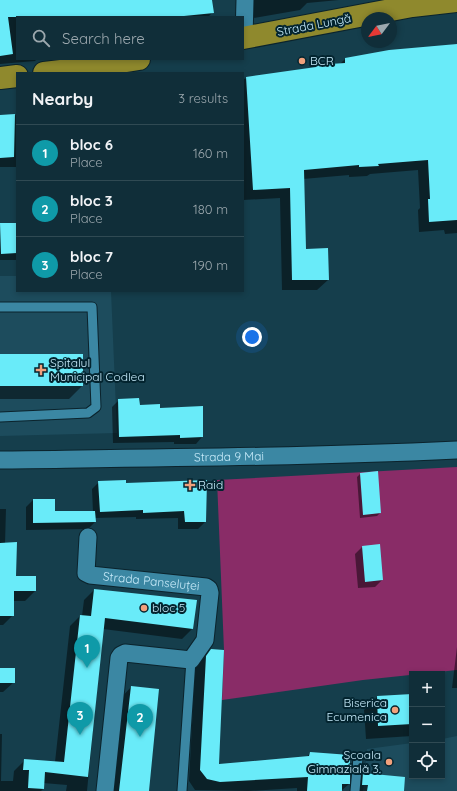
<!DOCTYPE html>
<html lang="en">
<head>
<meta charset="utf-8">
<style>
  :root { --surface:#102e39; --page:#193641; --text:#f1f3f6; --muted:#9ca8ae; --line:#304a53; --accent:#f1a17c }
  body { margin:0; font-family:Quicksand,sans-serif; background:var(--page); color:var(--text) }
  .controls { position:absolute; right:12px; bottom:12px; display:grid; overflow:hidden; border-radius:0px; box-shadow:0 2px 6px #0003 }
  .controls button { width:36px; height:36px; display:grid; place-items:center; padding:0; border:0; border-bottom:1px solid var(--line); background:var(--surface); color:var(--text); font:20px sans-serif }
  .compass { position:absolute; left:361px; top:12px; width:36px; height:36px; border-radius:50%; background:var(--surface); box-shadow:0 2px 6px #0003; rotate:238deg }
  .you { position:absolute; left:252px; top:337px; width:14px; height:14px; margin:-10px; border:3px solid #fff; border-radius:50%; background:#1a73e8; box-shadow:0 0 0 6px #1a73e833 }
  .badge { display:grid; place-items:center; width:26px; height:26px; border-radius:50%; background:var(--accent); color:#fff; font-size:13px; font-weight:700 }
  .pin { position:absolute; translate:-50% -33px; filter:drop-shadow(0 1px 2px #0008) }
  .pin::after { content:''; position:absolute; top:21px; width:14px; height:12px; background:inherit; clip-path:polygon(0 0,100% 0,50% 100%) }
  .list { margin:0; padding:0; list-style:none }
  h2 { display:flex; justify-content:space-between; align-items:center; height:52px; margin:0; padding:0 16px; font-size:17px }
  h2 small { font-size:13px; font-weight:400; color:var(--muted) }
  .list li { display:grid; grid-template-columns:26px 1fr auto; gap:12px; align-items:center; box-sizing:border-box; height:56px; padding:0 16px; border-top:1px solid var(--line) }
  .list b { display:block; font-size:15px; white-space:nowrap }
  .list p { margin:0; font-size:13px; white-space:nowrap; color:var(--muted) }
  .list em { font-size:13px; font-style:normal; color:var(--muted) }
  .icon { flex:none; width:22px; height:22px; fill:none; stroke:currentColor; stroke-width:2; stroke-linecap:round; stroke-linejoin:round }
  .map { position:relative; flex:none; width:457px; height:791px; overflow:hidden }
  .search { position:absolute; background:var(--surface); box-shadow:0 2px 6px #0003; left:16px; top:16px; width:228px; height:44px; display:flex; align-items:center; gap:10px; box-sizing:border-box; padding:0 14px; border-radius:0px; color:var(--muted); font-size:15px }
  .panel { position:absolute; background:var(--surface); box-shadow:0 2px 6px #0003; left:16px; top:72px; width:228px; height:220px; border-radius:0px }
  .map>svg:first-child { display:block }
  .built { fill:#1d4c5d }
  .green { fill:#892c67 }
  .shadow { fill:#0007 }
  .building { fill:#69ebf9 }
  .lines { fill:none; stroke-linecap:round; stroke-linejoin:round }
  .lane-casing { stroke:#0b232c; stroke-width:11 }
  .street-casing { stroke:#0b232c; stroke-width:19 }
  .highway-casing { stroke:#0b232c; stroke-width:24 }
  .lane { stroke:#3b87a3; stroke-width:9 }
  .street { stroke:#3b87a3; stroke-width:17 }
  .highway { stroke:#8f892d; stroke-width:22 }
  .poi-dot { fill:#f1a17c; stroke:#03242f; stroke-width:1.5 }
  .labels { text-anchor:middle; stroke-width:4; stroke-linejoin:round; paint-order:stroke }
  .street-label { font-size:12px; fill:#c6eaf9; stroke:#03242f }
  .poi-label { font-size:12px; fill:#c6eaf9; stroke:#03242f; text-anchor:start }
</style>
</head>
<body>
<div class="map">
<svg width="457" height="791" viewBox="0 0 457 791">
  <rect width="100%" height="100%" fill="#153e4c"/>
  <!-- built -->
  <path class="built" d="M0 276H17V291H111L117 433 0 436Z
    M457 736V791H363L367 749 412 743V776H442V739Z"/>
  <!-- green -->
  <path class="green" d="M457 467V670L363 680 222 700 224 650 217 480Z"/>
  <!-- shadow -->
  <path class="shadow" d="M0 0H211L213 12 208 17H17V59H37L35 61 0 64Z
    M248 0H339L307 3 300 10 248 19Z
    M457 44V233L445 234 444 230 419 232 418 210 420 208 418 170 370 174 367 176 349 177V175L303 179 305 250 328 280 317 290H282L280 198 243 200V79L314 69 316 66 340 64 345 59Z
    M17 115V167H0V117Z
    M0 224H17V260H0Z
    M0 355 82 386 69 399H0Z
    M119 400 139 407 159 409 202 437 196 444H174V442L113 443 112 407Z
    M360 474 380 513 377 516 360 518 357 477Z
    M206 481 205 522 198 529H178V518L136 519V517L94 518 95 522 88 529 26 530V507L33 500H54V512H93L92 489 99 482 125 484Z
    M0 509H6L5 544 15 577H35V591L25 601H13V615L3 625H0Z
    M362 547 382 580 375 587 358 588 355 554Z
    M94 590 192 629 182 639 103 629 87 791H66L67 785 43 783V789L41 791H0V734H2L1 781H13L14 771 24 761 55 762 70 626 80 616H82L84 600Z
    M457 647V688H452Z
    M211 650 218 765 306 758 310 753 349 784 341 791H297V788L248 791 195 790 189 781 195 668Z
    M0 669 14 682 3 692H0Z
    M131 687 148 791H109L120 699Z
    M412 695V736L366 739 364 710 377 697Z
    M363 774 403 791H352L353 784Z"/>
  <!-- building -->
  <path class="building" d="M0 0H212L214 13 174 17H8L13 54 0 56Z
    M457 44V220L429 222 428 199H430L428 160 378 164 379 166 359 167V165L304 170 306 249 328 248 329 280H292L290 188 253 190 246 77 316 67V65L345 63V58L389 50Z
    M15 114 14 157 0 158V115Z
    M0 223H17V253L1 254Z
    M0 354H83V386H0Z
    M139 398 140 405 160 404V408L203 406V437L180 438V435L119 437 118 399Z
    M378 471 381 513 363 515 360 473Z
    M126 480V483L207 480 206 522H185L184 511 143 513V510L100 512 98 481Z
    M33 499H55V511H95L96 522 33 523Z
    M17 542 16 576H36V591H14V616H0V543Z
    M380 544 383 580 365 582 362 546Z
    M94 589 197 600 193 629 105 618 88 777 45 772 44 789 28 788 29 770H23L24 759 64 762 80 615 91 616Z
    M211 649 224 650 219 764 309 756 310 752 350 755V784H342V791H307L308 777 220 782 207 779 200 770 206 656Z
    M0 668H15V683H0Z
    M131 686 159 689 149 791H119Z
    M412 694V724L378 726 377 696Z
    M363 773 405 777 404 791H367L368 785H362Z"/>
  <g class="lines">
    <!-- lane casing -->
    <g class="lane-casing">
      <path id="lane" d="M0 307H92L96 407 88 413 0 417
        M182 791 191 660
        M355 791 358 758"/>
    </g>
    <!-- street casing -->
    <g class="street-casing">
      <g id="street">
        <path d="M244 38 245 0"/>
        <path id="s1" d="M0 460C152 458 305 457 457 450"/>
        <path id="s2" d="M88 537 86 573 90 575 206 587 209 589 210 593 205 640 191 660 125 653 121 655 119 658 105 791"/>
      </g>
    </g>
    <!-- highway casing -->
    <g class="highway-casing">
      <path id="highway" d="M243 38 412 6 457 1
        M44 73 78 69 139 59
        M0 78 17 76"/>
    </g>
    <!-- lane -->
    <use href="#lane" class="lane"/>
    <!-- street -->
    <use href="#street" class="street"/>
    <!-- highway -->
    <use href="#highway" class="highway"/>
  </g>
  <!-- markers -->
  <g class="poi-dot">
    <circle cx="302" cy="61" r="4"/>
    <path d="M39 364h4v4h4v4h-4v4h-4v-4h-4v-4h4z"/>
    <path d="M188 479h4v4h4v4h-4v4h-4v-4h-4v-4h4z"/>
    <circle cx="144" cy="608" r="4"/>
    <circle cx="395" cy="710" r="4"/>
    <circle cx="389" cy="762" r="4"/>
  </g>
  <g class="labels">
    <!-- street labels -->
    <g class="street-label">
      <text transform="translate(314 25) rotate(-11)" y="4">Strada Lungă</text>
      <text dy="4" stroke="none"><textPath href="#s1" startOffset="229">Strada 9 Mai</textPath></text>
      <text dy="4" stroke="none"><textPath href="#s2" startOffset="102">Strada Panseluței</textPath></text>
    </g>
    <!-- poi labels -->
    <g class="poi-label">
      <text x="310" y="65">BCR</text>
      <text x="50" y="367">Spitalul<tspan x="50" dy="14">Municipal Codlea</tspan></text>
      <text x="198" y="489">Raid</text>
      <text x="152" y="612">bloc 5</text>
      <text x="387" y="707" text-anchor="end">Biserica<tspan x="387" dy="14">Ecumenica</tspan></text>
      <text x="381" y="759" text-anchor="end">Școala<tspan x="381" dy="14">Gimnazială 3.</tspan></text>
    </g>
  </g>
</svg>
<div class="controls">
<button>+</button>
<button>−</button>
<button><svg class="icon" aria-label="locate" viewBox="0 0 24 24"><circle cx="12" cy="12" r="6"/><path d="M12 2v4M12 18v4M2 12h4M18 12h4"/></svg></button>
</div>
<svg class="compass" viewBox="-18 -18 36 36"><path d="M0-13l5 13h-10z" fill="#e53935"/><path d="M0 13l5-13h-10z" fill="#9ca8ae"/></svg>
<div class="you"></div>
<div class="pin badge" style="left:87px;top:668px;background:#0f9aa8">1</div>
<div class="pin badge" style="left:140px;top:737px;background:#0f9aa8">2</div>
<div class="pin badge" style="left:80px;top:735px;background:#0f9aa8">3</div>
<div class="search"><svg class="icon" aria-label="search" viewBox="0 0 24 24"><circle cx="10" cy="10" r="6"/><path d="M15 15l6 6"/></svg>Search here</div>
<section class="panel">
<h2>Nearby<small>3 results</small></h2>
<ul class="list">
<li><span class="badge" style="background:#0f9aa8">1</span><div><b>bloc 6</b><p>Place</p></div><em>160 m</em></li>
<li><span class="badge" style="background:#0f9aa8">2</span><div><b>bloc 3</b><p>Place</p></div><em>180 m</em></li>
<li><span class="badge" style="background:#0f9aa8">3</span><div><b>bloc 7</b><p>Place</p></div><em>190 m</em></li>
</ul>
</section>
</div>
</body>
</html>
